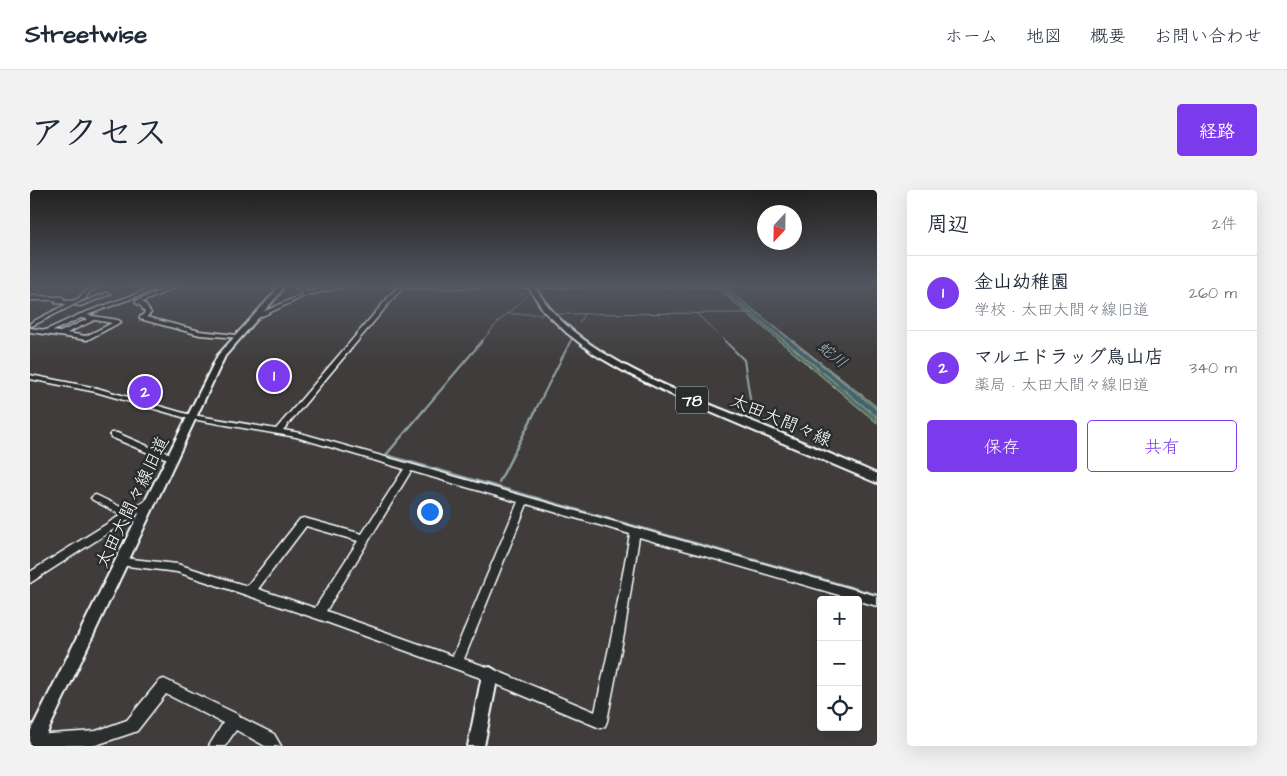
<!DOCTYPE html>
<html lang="ja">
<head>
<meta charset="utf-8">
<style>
  :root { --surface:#fff; --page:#f2f2f3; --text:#1f2937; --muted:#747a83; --line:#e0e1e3; --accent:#7c3aed }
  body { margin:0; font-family:"Architects Daughter","Klee One",sans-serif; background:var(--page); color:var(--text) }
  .controls { position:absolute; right:15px; bottom:15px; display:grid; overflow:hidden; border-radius:5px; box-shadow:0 5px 20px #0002 }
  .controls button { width:45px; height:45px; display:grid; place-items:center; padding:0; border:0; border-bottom:1px solid var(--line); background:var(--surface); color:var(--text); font:25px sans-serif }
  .compass { position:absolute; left:727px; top:15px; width:45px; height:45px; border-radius:50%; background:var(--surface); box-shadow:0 5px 20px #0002; rotate:202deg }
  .you { position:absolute; left:399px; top:321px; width:18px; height:18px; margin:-12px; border:4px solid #fff; border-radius:50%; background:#1a73e8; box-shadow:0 0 0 8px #1a73e833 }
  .badge { display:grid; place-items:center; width:32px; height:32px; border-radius:50%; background:var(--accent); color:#fff; font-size:16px; font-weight:700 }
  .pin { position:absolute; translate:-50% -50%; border:2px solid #fff; box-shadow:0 1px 5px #0006 }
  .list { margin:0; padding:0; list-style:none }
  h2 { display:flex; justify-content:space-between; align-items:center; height:65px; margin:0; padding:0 20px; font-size:21px }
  h2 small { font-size:16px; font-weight:400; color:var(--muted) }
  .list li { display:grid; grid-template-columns:32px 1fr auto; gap:15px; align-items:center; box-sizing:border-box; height:75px; padding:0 20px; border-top:1px solid var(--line) }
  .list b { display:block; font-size:19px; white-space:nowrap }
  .list p { margin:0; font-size:16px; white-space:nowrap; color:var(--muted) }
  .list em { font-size:16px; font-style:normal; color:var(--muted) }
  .actions { display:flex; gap:10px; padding:15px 20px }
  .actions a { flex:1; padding:11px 0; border:1px solid var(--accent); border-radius:5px; text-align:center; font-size:18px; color:var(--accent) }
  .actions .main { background:var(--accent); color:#fff }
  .icon { flex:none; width:28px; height:28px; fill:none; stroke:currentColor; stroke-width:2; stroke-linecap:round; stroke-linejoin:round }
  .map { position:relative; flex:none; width:847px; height:556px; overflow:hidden; border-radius:5px }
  header { display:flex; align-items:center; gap:30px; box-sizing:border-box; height:70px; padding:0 25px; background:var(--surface); border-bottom:1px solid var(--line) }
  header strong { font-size:24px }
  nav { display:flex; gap:28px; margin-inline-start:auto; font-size:18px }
  .intro { display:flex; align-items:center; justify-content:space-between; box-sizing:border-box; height:120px; padding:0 30px }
  h1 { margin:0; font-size:35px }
  .button { padding:12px 22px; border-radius:5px; background:var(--accent); color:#fff; font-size:18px; font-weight:700 }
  main { display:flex; gap:30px; padding:0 30px }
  aside { flex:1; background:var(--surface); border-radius:5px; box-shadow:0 5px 20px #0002 }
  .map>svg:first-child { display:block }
  .green { fill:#55705e; stroke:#aab8ae }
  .water { fill:#47646b; stroke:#91a2a6 }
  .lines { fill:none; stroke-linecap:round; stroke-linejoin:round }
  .stream-far3 { stroke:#91a2a6; stroke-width:1 }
  .stream-far2 { stroke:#91a2a6; stroke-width:2 }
  .stream-far1 { stroke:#91a2a6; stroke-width:2.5 }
  .stream { stroke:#91a2a6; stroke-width:3 }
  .minor-casing { stroke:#fff; stroke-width:3 }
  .tertiary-casing { stroke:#fff; stroke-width:4 }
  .primary-casing { stroke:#fff; stroke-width:4 }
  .minor { fill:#2a2d2e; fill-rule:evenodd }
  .tertiary { fill:#2a2d2e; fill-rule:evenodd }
  .primary { fill:#2a2d2e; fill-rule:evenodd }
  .labels { text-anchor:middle; stroke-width:5; stroke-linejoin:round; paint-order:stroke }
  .far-water-label { font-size:16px; font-style:italic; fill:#acb9bc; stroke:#2a2d2e }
  .shield { fill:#2a2d2e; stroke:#bfc0c0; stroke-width:1 }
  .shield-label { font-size:16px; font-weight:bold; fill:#fff }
  .street-label { font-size:18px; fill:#fff; stroke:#2a2d2e }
</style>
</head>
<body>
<header>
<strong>Streetwise</strong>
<nav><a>ホーム</a><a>地図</a><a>概要</a><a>お問い合わせ</a></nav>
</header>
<div class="intro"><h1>アクセス</h1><a class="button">経路</a></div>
<main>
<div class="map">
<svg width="847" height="556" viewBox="0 0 847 556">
  <rect width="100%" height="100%" fill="#3f3c3b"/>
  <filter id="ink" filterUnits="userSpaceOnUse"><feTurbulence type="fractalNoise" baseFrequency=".02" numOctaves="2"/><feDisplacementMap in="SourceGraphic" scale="10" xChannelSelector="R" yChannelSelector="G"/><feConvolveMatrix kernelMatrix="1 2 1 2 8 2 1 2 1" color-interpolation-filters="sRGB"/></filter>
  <g filter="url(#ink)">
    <!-- green -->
    <path class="green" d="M687 95 847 227V233L684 96Z
      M692 95 846 216 847 220Z"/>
    <!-- water -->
    <path class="water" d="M687 95H692L844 217 847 220V227Z"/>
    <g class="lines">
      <!-- stream-far3 -->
      <path class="stream-far3" d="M663 96H677
        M483 97 492 104
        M515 99 528 97
        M477 124H519
        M524 124 724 123
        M667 124 695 151
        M549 133 554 124
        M452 151 469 131 497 106"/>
      <!-- stream-far2 -->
      <path class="stream-far2" d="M694 150 714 170 722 221
        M393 221 453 150
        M505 221 541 150"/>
      <!-- stream-far1 -->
      <path class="stream-far1" d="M394 220 356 265 510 309
        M722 220V222
        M469 292 506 220"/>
      <!-- stream -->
      <path class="stream" d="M505 308 847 405"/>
      <!-- minor casing -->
      <g class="minor-casing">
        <path id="minor" d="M66 95H73L60 101 55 109 0 137V133L37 114 25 113 26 110H0V106L32 107 35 109 33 111C54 112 49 102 66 95Z
          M99 95H107L124 100 57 125 88 130 91 132 57 150 0 142V138L16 140 48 125 117 100ZM51 128 58 129 30 142 23 141ZM65 130 82 133 56 146 37 143Z
          M145 95H151L112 112 115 114 121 123 116 127 170 141 207 145 210 147 209 148 170 145 110 129V127L115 123 111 116 106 113V111Z
          M263 95H268L277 102 313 95H322L277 105 228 128H224V126L273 104Z
          M366 95H699L697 96 373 98 366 105 253 240 270 243 847 406V416L609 347 594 444 577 531 575 536 570 538 459 491 288 429 147 382 89 375 88 372 89 369 93 368 147 374 217 396 270 329 274 328 332 344 374 279 266 247 156 228 66 202 0 189V185L67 198 157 224 246 239 362 103 369 97ZM381 281 488 312 423 466 296 421ZM497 314 600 344 582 444 565 522 460 478 434 469ZM276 336 328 351 285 418 228 399Z
          M77 103 81 104 50 116 45 115Z
          M81 243H87L127 260 146 265 147 267 143 270 121 264 81 247 80 245Z
          M66 305 99 321 117 310H123L125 312 123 314 0 393V382L91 325 63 310 61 308 63 306Z
          M134 489 209 525 210 527 244 544 251 556H235L206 540 195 556H179L193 533 136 504 107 541 102 543 66 555 0 556V546L4 545 66 541 97 530 129 491Z"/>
      </g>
      <!-- tertiary casing -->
      <g class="tertiary-casing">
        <path id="tertiary" d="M247 95H253L250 103 195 166 11 556H0V542L188 165 245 102Z
          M460 477 465 480 468 485 454 556H438L452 485 455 480Z"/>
      </g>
      <!-- primary casing -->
      <g class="primary-casing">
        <path id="primary" d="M497 95H503C508 102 513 110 519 117 561 170 659 206 721 231 763 248 805 266 847 284V293L659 213 595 182 564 164 537 143 514 121Z"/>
      </g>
      <!-- minor -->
      <use href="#minor" class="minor"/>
      <!-- tertiary -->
      <use href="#tertiary" class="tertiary"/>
      <!-- primary -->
      <use href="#primary" class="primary"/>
    </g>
  </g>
  <!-- sky -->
  <linearGradient id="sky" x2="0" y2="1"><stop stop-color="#232120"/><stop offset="0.55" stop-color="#525660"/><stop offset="1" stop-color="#525660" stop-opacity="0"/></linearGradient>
  <rect width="847" height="173" fill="url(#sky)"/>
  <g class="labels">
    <!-- far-water labels -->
    <g class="far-water-label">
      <text transform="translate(803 164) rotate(39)" y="6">蛇川</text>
    </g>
    <!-- shield labels -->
    <rect class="shield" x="646" y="196.5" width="32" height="27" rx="4"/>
    <g class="shield-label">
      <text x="662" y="216">78</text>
    </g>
    <!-- street labels -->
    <g class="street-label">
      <text transform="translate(751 230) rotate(23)" y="6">太田大間々線</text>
      <text transform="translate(102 312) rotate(-64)" y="6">太田大間々線旧道</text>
    </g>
  </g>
</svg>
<div class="controls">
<button>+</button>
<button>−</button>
<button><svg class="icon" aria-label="locate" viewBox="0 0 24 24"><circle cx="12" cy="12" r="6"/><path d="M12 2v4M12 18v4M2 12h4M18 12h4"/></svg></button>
</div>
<svg class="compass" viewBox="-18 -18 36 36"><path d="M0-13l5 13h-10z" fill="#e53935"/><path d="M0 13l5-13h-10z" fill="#747a83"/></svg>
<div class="you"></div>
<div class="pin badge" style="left:244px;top:186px">1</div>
<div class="pin badge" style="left:115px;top:202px">2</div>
</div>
<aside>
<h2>周辺<small>2件</small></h2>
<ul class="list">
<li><span class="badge">1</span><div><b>金山幼稚園</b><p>学校 · 太田大間々線旧道</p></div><em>260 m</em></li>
<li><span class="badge">2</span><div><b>マルエドラッグ鳥山店</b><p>薬局 · 太田大間々線旧道</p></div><em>340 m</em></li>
</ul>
<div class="actions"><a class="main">保存</a><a>共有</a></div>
</aside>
</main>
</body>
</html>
